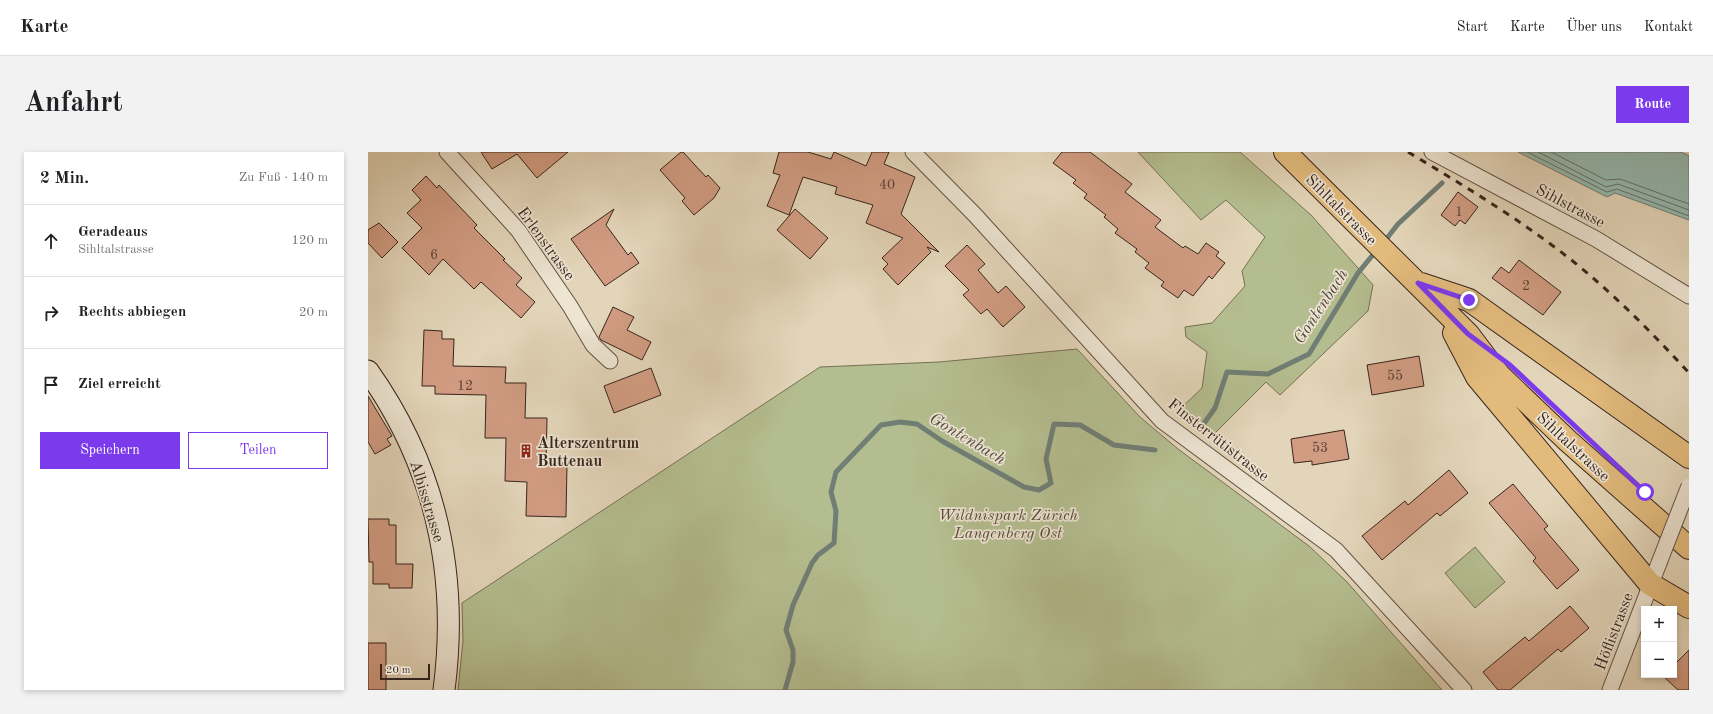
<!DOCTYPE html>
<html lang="de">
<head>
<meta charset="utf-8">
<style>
  :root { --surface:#fff; --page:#f2f2f2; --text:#202124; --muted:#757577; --line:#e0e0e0; --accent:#7c3aed }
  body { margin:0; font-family:"Old Standard TT",serif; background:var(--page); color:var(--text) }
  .controls { position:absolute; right:12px; bottom:12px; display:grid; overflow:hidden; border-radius:0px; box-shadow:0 2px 6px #0003 }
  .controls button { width:36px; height:36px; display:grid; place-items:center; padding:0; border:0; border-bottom:1px solid var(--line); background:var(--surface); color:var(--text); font:20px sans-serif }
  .scale { position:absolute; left:12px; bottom:10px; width:50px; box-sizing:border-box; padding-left:4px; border:2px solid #38251d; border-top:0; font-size:11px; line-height:14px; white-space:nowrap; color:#38251d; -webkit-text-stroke:3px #ede4d2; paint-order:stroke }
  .stop { position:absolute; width:12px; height:12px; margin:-9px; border:3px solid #7c3aed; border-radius:50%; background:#fff }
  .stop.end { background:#7c3aed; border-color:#fff; box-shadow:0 1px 4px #0008 }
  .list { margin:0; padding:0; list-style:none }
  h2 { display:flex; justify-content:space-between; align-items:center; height:52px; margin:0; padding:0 16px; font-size:17px }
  h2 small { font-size:13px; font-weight:400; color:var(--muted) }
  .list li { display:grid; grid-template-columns:26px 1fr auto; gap:12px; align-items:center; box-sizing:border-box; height:72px; padding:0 16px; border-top:1px solid var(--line) }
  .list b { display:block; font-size:15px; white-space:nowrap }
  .list p { margin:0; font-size:13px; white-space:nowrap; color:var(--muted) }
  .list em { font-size:13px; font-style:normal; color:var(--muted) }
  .actions { display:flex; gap:8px; padding:12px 16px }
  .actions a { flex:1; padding:9px 0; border:1px solid var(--accent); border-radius:0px; text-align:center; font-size:14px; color:var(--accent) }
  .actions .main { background:var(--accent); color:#fff }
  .icon { flex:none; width:22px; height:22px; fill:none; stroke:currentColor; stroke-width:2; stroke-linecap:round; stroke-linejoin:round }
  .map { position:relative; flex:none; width:1321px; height:538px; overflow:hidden; border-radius:0px }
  header { display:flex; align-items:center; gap:24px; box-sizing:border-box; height:56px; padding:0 20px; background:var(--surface); border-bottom:1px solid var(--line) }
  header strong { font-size:19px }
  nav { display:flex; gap:22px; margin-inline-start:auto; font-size:14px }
  .intro { display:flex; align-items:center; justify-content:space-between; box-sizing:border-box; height:96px; padding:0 24px }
  h1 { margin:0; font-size:28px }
  .button { padding:10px 18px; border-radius:0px; background:var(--accent); color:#fff; font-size:14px; font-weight:700 }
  main { display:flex; gap:24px; padding:0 24px }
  aside { flex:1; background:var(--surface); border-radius:0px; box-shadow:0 2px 6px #0003 }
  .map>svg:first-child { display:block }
  .green { fill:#b4bd8f; stroke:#767156 }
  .water { fill:#95b9b0; stroke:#707e75 }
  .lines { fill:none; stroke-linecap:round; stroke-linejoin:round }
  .shore { stroke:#666f66; stroke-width:1 }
  .stream { stroke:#707e75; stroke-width:5 }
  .building { fill:#d19c82; stroke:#38251d }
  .minor-casing { stroke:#635144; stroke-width:17 }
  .secondary-casing { stroke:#38251d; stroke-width:23 }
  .primary-casing { stroke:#38251d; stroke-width:24 }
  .minor { stroke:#ede4d2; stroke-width:15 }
  .secondary { stroke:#ede4d2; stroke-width:21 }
  .primary { stroke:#e2ba7c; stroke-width:22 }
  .rail { stroke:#38251d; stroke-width:3; stroke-dasharray:7 7; stroke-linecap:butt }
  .minor-bridge-casing { stroke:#635144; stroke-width:17; stroke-linecap:butt }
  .minor-bridge { stroke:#ede4d2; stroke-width:15 }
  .route { stroke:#7c3aed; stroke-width:5 }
  .labels { text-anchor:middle; stroke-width:3.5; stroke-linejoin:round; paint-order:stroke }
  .number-label { font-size:14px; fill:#5e4336 }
  .street-label { font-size:16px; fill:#38251d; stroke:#ede4d2 }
  .poi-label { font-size:16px; font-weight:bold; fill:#38251d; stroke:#ede4d2; text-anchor:start }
  .park-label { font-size:16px; font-style:italic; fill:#574b3a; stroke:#ede4d2 }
  .water-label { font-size:17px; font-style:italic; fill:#4f4a42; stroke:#ede4d2 }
</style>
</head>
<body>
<header>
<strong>Karte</strong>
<nav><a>Start</a><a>Karte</a><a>Über uns</a><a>Kontakt</a></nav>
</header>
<div class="intro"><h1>Anfahrt</h1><a class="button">Route</a></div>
<main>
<aside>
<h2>2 Min.<small>Zu Fuß · 140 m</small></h2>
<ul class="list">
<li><svg class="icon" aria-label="ahead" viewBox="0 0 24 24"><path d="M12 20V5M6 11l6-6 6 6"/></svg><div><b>Geradeaus</b><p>Sihltalstrasse</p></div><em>120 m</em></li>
<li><svg class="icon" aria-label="right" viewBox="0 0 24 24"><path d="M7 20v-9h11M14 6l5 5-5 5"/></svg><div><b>Rechts abbiegen</b></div><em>20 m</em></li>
<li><svg class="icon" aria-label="arrive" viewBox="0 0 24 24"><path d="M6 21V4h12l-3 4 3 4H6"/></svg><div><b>Ziel erreicht</b></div></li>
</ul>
<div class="actions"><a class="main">Speichern</a><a>Teilen</a></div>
</aside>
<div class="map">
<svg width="1321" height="538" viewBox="0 0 1321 538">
  <rect width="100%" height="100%" fill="#e3d5b9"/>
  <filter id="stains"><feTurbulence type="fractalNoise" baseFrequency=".005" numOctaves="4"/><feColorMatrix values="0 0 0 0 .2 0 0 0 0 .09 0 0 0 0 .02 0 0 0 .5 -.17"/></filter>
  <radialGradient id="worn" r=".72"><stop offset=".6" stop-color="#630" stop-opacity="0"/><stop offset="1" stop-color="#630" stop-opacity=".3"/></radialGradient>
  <!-- green -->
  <path class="green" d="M770 0H872L943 63 1005 133 1000 159 912 243 898 230 845 283 810 259 834 236 839 200 818 185 817 175 844 171 877 134 874 119 897 85 858 48 833 68Z
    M709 197 772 265 810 297 941 394 979 430 1074 538H90L95 489 94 451 452 215 571 210Z
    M1107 395 1137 430 1107 456 1077 421Z"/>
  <!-- water -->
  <path class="water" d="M1150 0H1313L1321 4V68L1247 41 1239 45Z"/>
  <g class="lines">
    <!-- shore -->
    <path class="shore" d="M1159 0 1239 40 1249 37 1321 64
      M1170 0 1238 35 1250 32 1321 58
      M1183 0 1238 28 1252 27 1321 52"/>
    <!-- stream -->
    <path class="stream" d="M1016 90 1030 72 1074 31
      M832 277 847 256 859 220 900 222 941 202 990 121 1008 99
      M417 538 425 510V498L418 478 425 453 444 411 450 403 466 391 468 359 463 340 468 320 513 273 532 270 549 272 574 289 656 335 671 338 683 331 678 307 686 272 712 273 746 293 787 298"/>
  </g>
  <!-- building -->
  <path class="building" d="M113 0H200L169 26 149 2 124 17Z
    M313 0H315L338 25 340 23 352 36 346 46 326 63 314 49 317 46 292 18Z
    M411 0H440L463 7 466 0 498 14 504 0H521L516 12 547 25 533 62 571 100 559 95 563 100 530 133 515 117 520 112 514 106 535 86 498 71 505 53 467 42 469 35 435 25 421 63 399 54 412 23 405 21Z
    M694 0H722L764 32 757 40 793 68 787 75 815 96 817 94 830 102 838 91 851 100 848 104 857 111 844 127 841 124 825 144 816 138 810 146 793 134 796 130 777 116 781 111 767 100 769 97 747 81 750 77 736 65 738 63 716 46 719 42 705 31 708 28 685 11Z
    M58 24 69 36 71 33 109 73 106 76 137 107 135 108 154 126 148 133 167 150 153 166 113 130 106 137 75 107 61 123 34 96 54 76 39 61 53 48 44 38Z
    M1090 40 1110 55 1097 72 1092 68 1087 74 1073 63Z
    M246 57 238 73 260 103 263 100 271 111 237 134 203 87Z
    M427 57 460 86 442 107 409 78Z
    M11 71 30 90 14 106 0 91V78Z
    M599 93 617 112 610 118 630 141 638 134 657 155 635 175 619 157 613 162 595 143 601 138 577 114Z
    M1151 108 1193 140 1175 163 1124 126 1133 115 1141 121Z
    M245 155 266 165 259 178 283 190 274 208 233 188 231 185Z
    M56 178 74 179V187H86L85 214 138 215 137 231H158L157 266H179L178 312H199L198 365 158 364 159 330 137 329 138 286H117L118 243 67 242V234H54Z
    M1051 204 1056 234 1004 243 999 213Z
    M283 216 293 243 246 261 236 234Z
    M0 244 24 284 19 287 23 293 7 302 0 290Z
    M976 278 981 307 944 313V309L926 311 923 287Z
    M1081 318 1100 341 1072 364 1069 361 1014 408 994 384 1037 349 1040 353Z
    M1145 332 1180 374 1176 377 1211 418 1189 437 1165 409 1168 406 1121 351Z
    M0 367H21V373H28V412H45L44 436H21V432H5V410H1Z
    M1202 454 1221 476 1193 500 1190 497 1142 538H1130L1115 520 1157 485 1161 489Z
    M0 491H18V538H0Z
    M1321 498V538H1310L1294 523H1306V513Z"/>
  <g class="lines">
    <!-- minor casing -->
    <g class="minor-casing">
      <path id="minor" d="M79 0 150 78 202 154 225 193 242 209
        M545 0 607 63 794 269 968 398 1096 538
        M1064 0 1228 87 1321 144
        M1242 538 1291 411"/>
    </g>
    <!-- secondary casing -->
    <g class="secondary-casing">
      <path id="secondary" d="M0 219C68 315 91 422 76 538"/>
    </g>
    <!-- primary casing -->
    <g class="primary-casing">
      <path id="primary" d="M917 0 1100 182 1131 223 1200 289 1321 396
        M1053 132 1101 148 1321 305
        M1086 181 1109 225 1282 432 1321 455"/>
    </g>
    <!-- minor -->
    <use href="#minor" class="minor"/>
    <!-- secondary -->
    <use href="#secondary" class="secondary"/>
    <!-- primary -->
    <use href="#primary" class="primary"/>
    <!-- rail -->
    <path class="rail" d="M1040 0C1088 29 1135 57 1181 91 1232 128 1278 174 1321 221"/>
    <!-- minor-bridge casing -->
    <g class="minor-bridge-casing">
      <path id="minor-bridge" d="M1291 411 1321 334"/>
    </g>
    <!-- minor-bridge -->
    <use href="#minor-bridge" class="minor-bridge"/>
  </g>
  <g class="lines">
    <!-- route -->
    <path class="route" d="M1101 148 1050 131 1100 182 1142 213 1277 340"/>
  </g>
  <!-- icons -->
  <defs>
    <g id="building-bare" transform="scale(1.08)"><path d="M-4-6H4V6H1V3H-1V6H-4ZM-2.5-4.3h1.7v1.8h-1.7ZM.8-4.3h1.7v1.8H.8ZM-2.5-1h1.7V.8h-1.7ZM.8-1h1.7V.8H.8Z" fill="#8f2418" stroke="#ede4d2" stroke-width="2.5" paint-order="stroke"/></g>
  </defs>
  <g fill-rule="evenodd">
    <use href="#building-bare" x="158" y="299"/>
  </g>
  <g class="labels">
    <!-- number labels -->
    <g class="number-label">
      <text x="519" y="37">40</text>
      <text x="1091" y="64">1</text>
      <text x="66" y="107">6</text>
      <text x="1158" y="138">2</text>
      <text x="1027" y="228">55</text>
      <text x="97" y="238">12</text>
      <text x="952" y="300">53</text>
    </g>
    <!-- street labels -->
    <g class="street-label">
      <text transform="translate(1203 53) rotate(28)" y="6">Sihlstrasse</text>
      <text transform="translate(974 57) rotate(45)" y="6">Sihltalstrasse</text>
      <text transform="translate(179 91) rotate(54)" y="6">Erlenstrasse</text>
      <text transform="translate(851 287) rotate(38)" y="6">Finsterrütistrasse</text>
      <text transform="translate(1206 294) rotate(43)" y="6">Sihltalstrasse</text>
      <text transform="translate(60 349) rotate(73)" y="6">Albisstrasse</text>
      <text transform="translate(1245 479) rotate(-69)" y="6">Höflistrasse</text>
    </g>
    <!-- poi labels -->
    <g class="poi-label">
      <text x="169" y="296">Alterszentrum<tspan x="169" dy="18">Buttenau</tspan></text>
    </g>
    <!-- park labels -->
    <g class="park-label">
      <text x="640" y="368">Wildnispark Zürich<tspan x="640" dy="18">Langenberg Ost</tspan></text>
    </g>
    <!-- water labels -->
    <g class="water-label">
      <text transform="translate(952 154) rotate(-57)" y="6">Gontenbach</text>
      <text transform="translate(600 286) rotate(31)" y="6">Gontenbach</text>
    </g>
  </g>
  <rect width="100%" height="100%" filter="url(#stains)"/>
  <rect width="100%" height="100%" fill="url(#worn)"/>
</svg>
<div class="controls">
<button>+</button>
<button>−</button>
</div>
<div class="scale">20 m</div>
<div class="stop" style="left:1277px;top:340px"></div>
<div class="stop end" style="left:1101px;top:148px"></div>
</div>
</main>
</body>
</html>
